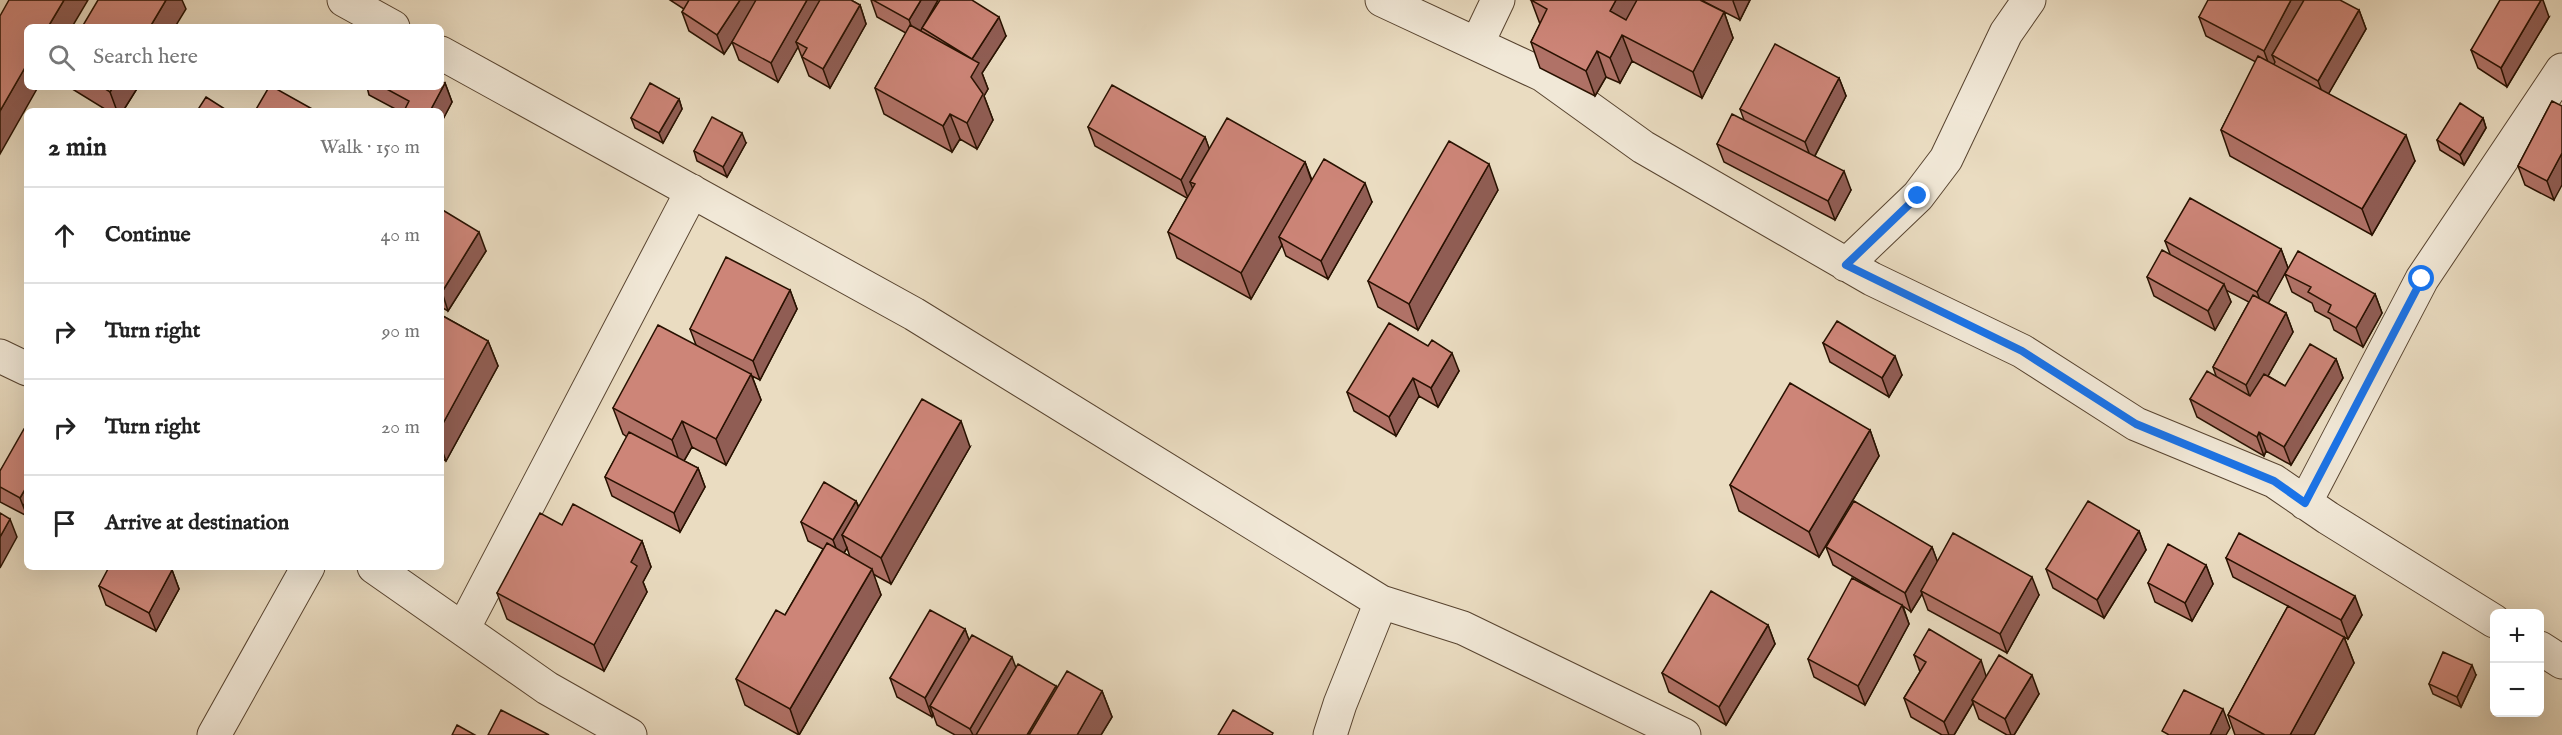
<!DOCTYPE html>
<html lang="en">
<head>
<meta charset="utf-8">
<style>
  :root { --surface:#fff; --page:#f2f2f2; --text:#222; --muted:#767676; --line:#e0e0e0 }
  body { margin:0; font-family:"IM FELL English",serif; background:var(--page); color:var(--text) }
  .controls { position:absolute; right:18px; bottom:18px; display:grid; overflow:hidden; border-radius:9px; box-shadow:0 6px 24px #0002 }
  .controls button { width:54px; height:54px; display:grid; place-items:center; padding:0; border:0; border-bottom:2px solid var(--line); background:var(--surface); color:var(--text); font:30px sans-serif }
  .stop { position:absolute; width:18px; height:18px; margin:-14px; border:4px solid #1a73e8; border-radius:50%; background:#fff }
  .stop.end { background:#1a73e8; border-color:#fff; box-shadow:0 2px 6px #0008 }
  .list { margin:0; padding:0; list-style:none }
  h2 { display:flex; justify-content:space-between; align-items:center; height:78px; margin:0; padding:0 24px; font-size:26px }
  h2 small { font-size:20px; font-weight:400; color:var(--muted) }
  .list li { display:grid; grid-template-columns:39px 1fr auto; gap:18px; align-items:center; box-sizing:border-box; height:96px; padding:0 24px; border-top:2px solid var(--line) }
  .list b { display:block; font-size:22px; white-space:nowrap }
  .list em { font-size:20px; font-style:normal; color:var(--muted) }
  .icon { flex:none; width:33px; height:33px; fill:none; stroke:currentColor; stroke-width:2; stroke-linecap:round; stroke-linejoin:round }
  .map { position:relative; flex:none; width:2562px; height:735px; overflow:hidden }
  .search { position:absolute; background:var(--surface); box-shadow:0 6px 24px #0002; left:24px; top:24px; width:420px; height:66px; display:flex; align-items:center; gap:15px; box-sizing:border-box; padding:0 21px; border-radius:9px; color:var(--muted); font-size:22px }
  .panel { position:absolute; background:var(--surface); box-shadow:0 6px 24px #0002; left:24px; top:108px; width:420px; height:462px; border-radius:9px }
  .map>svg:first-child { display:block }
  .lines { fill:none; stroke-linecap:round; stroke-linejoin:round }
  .minor-casing { stroke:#584430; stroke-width:35 }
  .minor { stroke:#f1e8d7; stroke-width:33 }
  .wall { fill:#b07267; stroke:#281100; stroke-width:1.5; fill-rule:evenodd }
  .shaded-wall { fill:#905d54; stroke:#281100; stroke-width:1.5 }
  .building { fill:#cd8578; stroke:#281100; stroke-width:1.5 }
  .route { stroke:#1a73e8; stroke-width:8 }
</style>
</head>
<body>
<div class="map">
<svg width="2562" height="735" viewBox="0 0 2562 735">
  <rect width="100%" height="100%" fill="#eadcc1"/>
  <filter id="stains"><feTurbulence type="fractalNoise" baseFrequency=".00333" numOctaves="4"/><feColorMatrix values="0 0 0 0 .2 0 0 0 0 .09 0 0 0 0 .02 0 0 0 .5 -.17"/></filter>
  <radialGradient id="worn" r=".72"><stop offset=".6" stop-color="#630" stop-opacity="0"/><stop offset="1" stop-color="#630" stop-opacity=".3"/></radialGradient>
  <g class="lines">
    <!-- minor casing -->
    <g class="minor-casing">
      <path id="minor" d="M344 0 393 27
        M1382 0 1543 75 1643 147 1872 279 2022 351 2136 424 2274 481 2328 518 2494 621
        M1477 44 1498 0
        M441 53 914 314 1381 602 1463 628 1684 735
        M1846 265 1918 196 1946 159 2006 33 2029 0
        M0 356 27 369
        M2305 503 2422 279 2562 70
        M374 567 547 688 630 735
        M463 629 692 191
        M2540 648 2562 662
        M214 735 308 567
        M1330 735 1340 704 1381 602"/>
    </g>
    <!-- minor -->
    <use href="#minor" class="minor"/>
  </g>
  <!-- wall -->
  <path class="wall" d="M670 0H851L860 5 866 24 830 88 809 76 798 47 778 82 739 60 732 42 733 40 724 54 689 31 682 12 684 9Z
    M871 0H938L924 25 1006 36 982 73 988 89 984 96 993 120 977 149 960 139 952 152 884 114 875 88 906 33 877 17Z
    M1531 0 1724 12 1733 38 1702 98 1632 61 1620 83 1606 77 1595 96 1540 68 1531 42 1540 24Z
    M1701 0H1750L1740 20Z
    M2359 10 2366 29 2328 94 2415 161 2372 235 2230 156 2221 130 2256 62 2206 36 2199 17Z
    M2549 17 2507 87 2478 68 2471 50Z
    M1839 78 1846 96 1815 156 1851 190 1835 220 1724 162 1717 144 1744 120 1740 109Z
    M445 83 452 102 441 123V111H399L369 95 367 87H441Z
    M69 87H138L123 111H108Z
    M679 99 682 109 663 143 635 128 631 118Z
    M2552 101 2554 200 2525 185 2518 166Z
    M2483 118 2486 128 2464 165 2440 150 2437 140Z
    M1088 127 1205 137 1209 149 1305 162 1312 180 1372 202 1328 279 1286 256 1282 245 1251 299 1177 258 1168 232 1187 198 1095 146Z
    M746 143 727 177 697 161 694 151Z
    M1498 190 1418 330 1378 307 1368 281Z
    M441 209 486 251 448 311 441 307Z
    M2165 241 2281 249 2288 268 2268 303 2286 313 2293 332 2268 376 2285 386 2336 359 2343 378 2291 465 2266 451 2264 456 2197 417 2190 399 2216 376 2213 367 2249 302 2226 290 2231 302 2215 330 2154 296 2147 277 2170 254Z
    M2285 274 2375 294 2382 313 2363 347 2334 330 2330 319 2315 311 2312 303 2292 292Z
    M790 290 797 309 760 380 752 376 761 400 726 465 692 447 684 461 698 468 705 487 680 532 612 496 605 477 627 437 623 434 613 408 696 345 690 329Z
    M441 315 488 341 498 366 446 461 441 458Z
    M1823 343 1902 375 1889 397 1830 362Z
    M1428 346 1459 371 1438 407 1419 396 1396 436 1354 411 1347 392Z
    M27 430V516L0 502V471Z
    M1870 430 1879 456 1819 557 1739 511 1730 485Z
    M970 447 891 584 873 574 881 595 799 735 745 705 736 679 785 615 823 549 808 541 801 522 856 501 859 507ZM847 548 850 557 844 553Z
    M2139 531 2146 550 2104 618 2053 588 2046 569Z
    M642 541 651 567 643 582 647 592 604 671 507 619 497 593Z
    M1826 547H1932L1937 561 2039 595 2007 653 1928 610 1922 594 1911 612 1903 606 1909 624 1865 705 1814 677 1808 659 1879 592 1833 565Z
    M2226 558 2362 615 2348 639 2344 637 2354 663 2314 735H2235L2228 715 2288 606 2233 577Z
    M2206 565 2213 584 2192 621 2155 602 2148 583Z
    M172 570 179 589 156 631 106 605 99 586Z
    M1768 625 1775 644 1726 725 1669 692 1662 673Z
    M965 629 969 641 1016 667 1056 686 1057 688 1102 691 1112 717 1101 735H955L937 725 933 714 932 717 897 697 890 678Z
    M1914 655 1986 676 2039 694 2014 735H2007L1979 719 1973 703 1954 735H1942L1911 717 1904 698 1920 672Z
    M2476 675 2461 707 2433 694 2429 684Z"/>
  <!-- shaded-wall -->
  <path class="shaded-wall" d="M64 0H88L72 27H48Z
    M166 0H182L186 9 175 27H150Z
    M740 0H760L724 54 717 35Z
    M807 0H821L796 42 798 47 778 82 771 63Z
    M921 0H938L916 39 909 20Z
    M1616 0H1639L1619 37 1610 11Z
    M1734 0H1750L1740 20 1733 1Z
    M2291 0H2308L2272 55 2275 62 2271 70 2264 51Z
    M2541 0H2543L2549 17 2507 87 2501 68Z
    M860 5 866 24 830 88 823 69Z
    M2359 10 2366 29 2325 100 2318 81Z
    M1724 12 1733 38 1702 98 1693 72Z
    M999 17 1006 36 982 73 988 89 984 96 993 120 977 149 967 123 972 59Z
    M1622 35 1632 61 1620 83 1610 58Z
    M1597 51 1606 77 1595 96 1586 71Z
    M27 64V87H38L0 154V111Z
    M1839 78 1846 96 1812 161 1805 142Z
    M445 83 452 102 441 123V111H430Z
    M113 87H138L123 111H117L110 92Z
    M679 99 682 109 663 143 659 133Z
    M950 114 960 139 952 152 943 126Z
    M2483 118 2486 128 2464 165 2460 155Z
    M742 133 746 143 727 177 723 167Z
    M2406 135 2415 161 2372 235 2362 209Z
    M1205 137 1212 156 1190 182 1193 189 1188 198 1181 180Z
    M2562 153V185L2554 200 2547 181Z
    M1305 162 1314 188 1279 237 1282 245 1251 299 1241 273Z
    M1489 164 1498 190 1418 330 1409 304Z
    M1844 171 1851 190 1835 220 1828 201Z
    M1365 183 1372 202 1328 279 1321 261Z
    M479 232 486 251 448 311 442 292Z
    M2281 249 2288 268 2264 311 2257 292Z
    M2224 284 2231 302 2215 330 2208 311Z
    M790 290 797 309 760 380 753 361Z
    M2375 294 2382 313 2363 347 2356 328Z
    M2286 313 2293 332 2252 404 2246 385Z
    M488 341 498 366 446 461 441 447V427Z
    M1452 353 1459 371 1438 407 1431 388Z
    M1895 356 1902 375 1889 397 1882 378Z
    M2336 359 2343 378 2291 465 2284 447Z
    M751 374 761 400 726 465 716 439Z
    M1413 378 1419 396 1396 436 1389 417Z
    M682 421 692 447 681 466 672 440Z
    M961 421 970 447 891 584 881 558Z
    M1870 430 1879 456 1819 557 1809 532Z
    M2259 432 2266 451 2264 456 2257 437Z
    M698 468 705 487 680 532 674 513Z
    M27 486V507L24 505 27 516 20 498Z
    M856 501 863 519 842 535 847 548 840 559 833 540Z
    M10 519 17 537 0 568V537Z
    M2139 531 2146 550 2104 618 2097 600Z
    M642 541 651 567 643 582 647 592 604 671 594 645 631 562Z
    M1932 547 1939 566 1921 591 1922 594 1911 612 1905 593Z
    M2206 565 2213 584 2192 621 2185 603Z
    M872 569 881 595 799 735 790 709Z
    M172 570 179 589 156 631 149 613Z
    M2032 577 2039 595 2007 653 2000 634Z
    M2355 596 2362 615 2348 639 2341 620Z
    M1902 605 1909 624 1865 705 1858 686Z
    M1768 625 1775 644 1726 725 1719 707Z
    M965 629 972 648 930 706 933 714 932 717 925 698Z
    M2344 637 2354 663 2314 735H2290Z
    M1012 657 1019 676 985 735H973L970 729Z
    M1981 660 1987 679 1972 700 1973 703 1954 735H1949L1944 722Z
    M2472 665 2476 675 2461 707 2457 697Z
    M2032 675 2039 694 2014 735H2011L2005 719Z
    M1056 686 1063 705 1045 735H1027Z
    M1102 691 1112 717 1101 735H1077Z
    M2223 709 2230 728 2226 735H2210Z"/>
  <!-- building -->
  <path class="building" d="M9 0H64L48 27H27V64L0 111V16Z
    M98 0H166L150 27H82Z
    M689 0H740L717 35 682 12Z
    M756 0H807L771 63 732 42Z
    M820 0H851L860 5 823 69 802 57 807 48 796 42Z
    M873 0H921L909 20Z
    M940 0H972L999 17 972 59 922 28Z
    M1531 0H1616L1610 11 1626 20 1637 0H1700L1724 12 1693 72 1622 35 1610 58 1597 51 1586 71 1531 42 1547 9Z
    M2208 0H2291L2264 51 2199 17Z
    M2304 0H2340L2359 10 2318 81 2272 55Z
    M2500 0H2541L2501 68 2471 50Z
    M910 25 979 63 971 77 983 94 967 123 950 114 943 126 875 88Z
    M1775 44 1839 78 1805 142 1740 109Z
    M2258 56 2406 135 2362 209 2221 130Z
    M441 81 445 83 430 111H404L409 101 383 87H441Z
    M650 83 679 99 659 133 631 118Z
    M1112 85 1205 137 1181 180 1088 127Z
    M102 87H113L110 92Z
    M269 87H273L314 110 313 111H255Z
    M206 97 228 111H197Z
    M2552 101 2562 106V153L2547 181 2518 166Z
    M2460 103 2483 118 2460 155 2437 140Z
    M1732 114 1844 171 1828 201 1717 144Z
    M712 117 742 133 723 167 694 151Z
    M1227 118 1305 162 1241 273 1168 232 1195 184 1190 182Z
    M1449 141 1489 164 1409 304 1368 281Z
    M1324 159 1365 183 1321 261 1279 237Z
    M2190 198 2281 249 2257 292 2165 241Z
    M441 209 479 232 442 292H441Z
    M2162 250 2224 284 2208 311 2147 277Z
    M2298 251 2375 294 2356 328 2328 312 2331 305 2308 292 2311 287 2285 274Z
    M726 257 790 290 753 361 690 329Z
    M2253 295 2286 313 2246 385 2213 367Z
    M441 315 488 341 441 427Z
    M1837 321 1895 356 1882 378 1823 343Z
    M1389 323 1428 346 1432 340 1452 353 1431 388 1413 378 1389 417 1347 392Z
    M658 325 751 374 716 439 682 421 672 440 613 408Z
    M2310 344 2336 359 2284 447 2259 432 2257 437 2190 399 2207 371 2250 396 2264 374 2285 386Z
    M1790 383 1870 430 1809 532 1730 485Z
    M922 399 961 421 881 558 842 535Z
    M24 429 27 430V486L20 498 0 487V471Z
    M629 432 698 468 674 513 605 477Z
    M824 482 856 501 833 540 801 522Z
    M27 499V507L24 505Z
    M1854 501 1932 547 1905 593 1826 547Z
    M2088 501 2139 531 2097 600 2046 569Z
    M573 504 642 541 631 562 637 566 594 645 497 593 540 513 562 525Z
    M0 513 10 519 0 537Z
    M1953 533 2032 577 2000 634 1921 591Z
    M2239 533 2355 596 2341 620 2226 558Z
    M827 543 872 569 790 709 736 679 776 610 785 615Z
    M2168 544 2206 565 2185 603 2148 583Z
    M109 567H166L172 570 149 613 99 586Z
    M1852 578 1902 605 1858 686 1808 659Z
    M1711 591 1768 625 1719 707 1662 673Z
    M2288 606 2344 637 2290 735H2265L2228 715Z
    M930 610 965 629 925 698 890 678Z
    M1929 629 1981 660 1944 722 1904 698 1926 662 1914 655Z
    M972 635 1012 657 970 729 930 706Z
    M2443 652 2472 665 2457 697 2429 684Z
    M1999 655 2032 675 2005 719 1972 700Z
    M1018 664 1056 686 1027 735H976Z
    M1067 671 1102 691 1077 735H1029Z
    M2184 690 2223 709 2210 735H2169L2162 731Z
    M501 710 549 735H488Z
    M1233 710 1273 733 1272 735H1218Z
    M457 725 475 735H452Z"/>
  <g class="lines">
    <!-- route -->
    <path class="route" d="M1918 196 1846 265 2022 351 2136 424 2274 481 2305 503 2422 279"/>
  </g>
  <rect width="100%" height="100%" filter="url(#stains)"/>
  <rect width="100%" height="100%" fill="url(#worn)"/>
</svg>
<div class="controls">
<button>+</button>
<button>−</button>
</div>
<div class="stop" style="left:2422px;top:279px"></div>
<div class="stop end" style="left:1918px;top:196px"></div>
<div class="search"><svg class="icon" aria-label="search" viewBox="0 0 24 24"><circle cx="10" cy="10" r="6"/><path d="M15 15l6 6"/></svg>Search here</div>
<section class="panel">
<h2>2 min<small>Walk · 150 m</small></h2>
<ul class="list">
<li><svg class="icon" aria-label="ahead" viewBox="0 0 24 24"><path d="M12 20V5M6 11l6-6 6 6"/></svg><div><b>Continue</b></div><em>40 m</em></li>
<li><svg class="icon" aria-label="right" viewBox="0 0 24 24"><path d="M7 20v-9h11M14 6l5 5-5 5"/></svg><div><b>Turn right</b></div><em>90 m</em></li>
<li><svg class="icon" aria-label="right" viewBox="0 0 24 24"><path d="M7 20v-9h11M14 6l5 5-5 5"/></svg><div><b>Turn right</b></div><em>20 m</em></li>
<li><svg class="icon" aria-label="arrive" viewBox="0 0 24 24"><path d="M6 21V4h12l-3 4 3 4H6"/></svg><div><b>Arrive at destination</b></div></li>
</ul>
</section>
</div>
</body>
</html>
